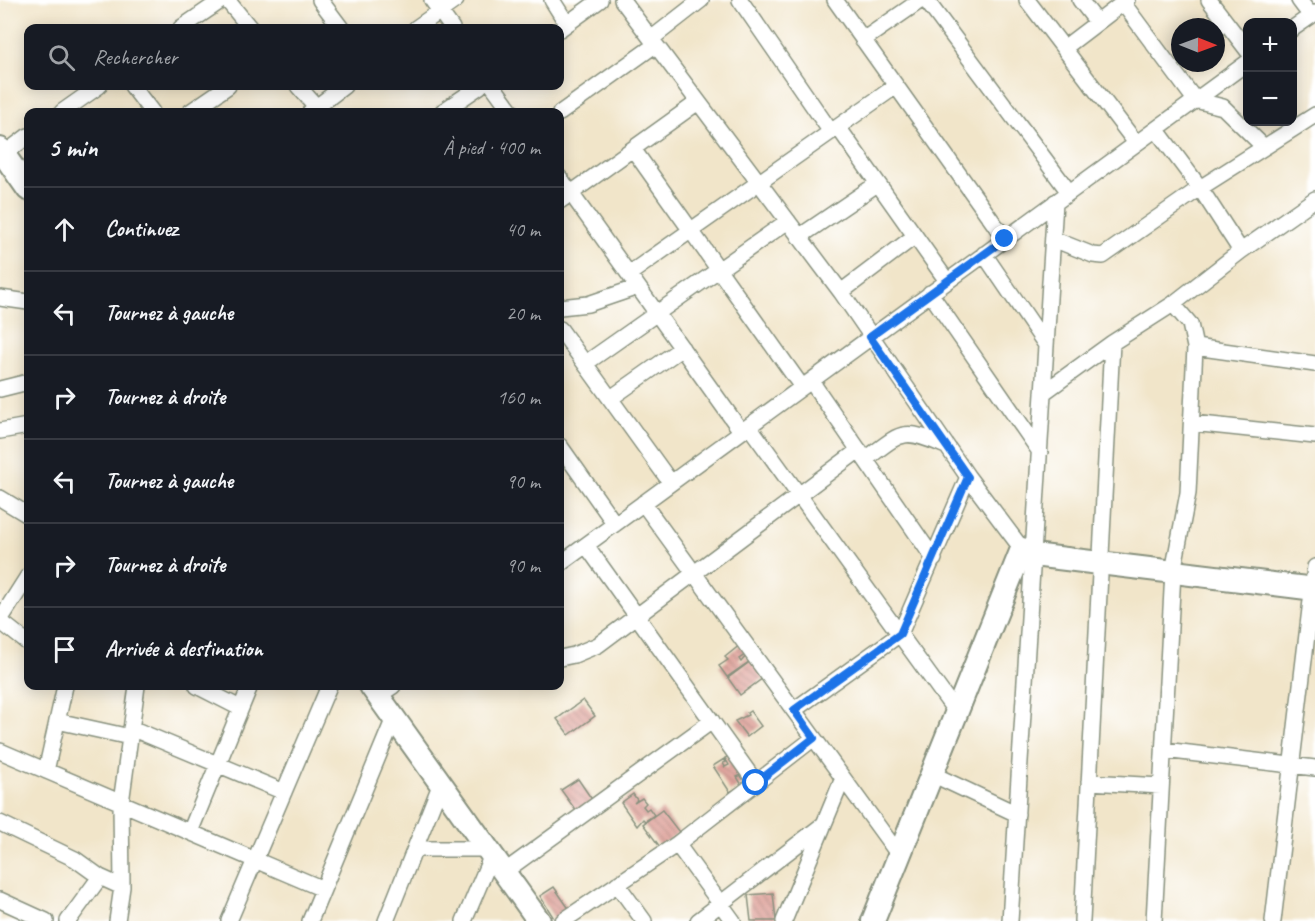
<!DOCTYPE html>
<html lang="fr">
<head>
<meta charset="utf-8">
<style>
  :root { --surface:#171b24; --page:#242831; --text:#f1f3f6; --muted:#9ea1a6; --line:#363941 }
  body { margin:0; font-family:Caveat,sans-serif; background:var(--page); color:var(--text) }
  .controls { position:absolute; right:18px; top:18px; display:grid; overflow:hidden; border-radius:12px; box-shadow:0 3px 15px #0003 }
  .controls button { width:54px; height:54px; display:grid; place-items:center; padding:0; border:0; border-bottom:2px solid var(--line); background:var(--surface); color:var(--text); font:30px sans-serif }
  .compass { position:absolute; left:1171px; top:18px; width:54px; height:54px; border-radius:50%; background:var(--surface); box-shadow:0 3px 15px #0003; rotate:91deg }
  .stop { position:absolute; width:18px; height:18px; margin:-14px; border:4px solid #1a73e8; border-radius:50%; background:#fff }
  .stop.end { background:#1a73e8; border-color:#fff; box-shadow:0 2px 6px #0008 }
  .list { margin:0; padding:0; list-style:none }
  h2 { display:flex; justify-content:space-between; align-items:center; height:78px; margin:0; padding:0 24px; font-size:26px }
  h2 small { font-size:20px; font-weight:400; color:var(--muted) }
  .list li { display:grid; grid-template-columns:39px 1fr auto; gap:18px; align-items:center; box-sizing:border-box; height:84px; padding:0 24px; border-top:2px solid var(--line) }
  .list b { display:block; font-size:22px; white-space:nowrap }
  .list em { font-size:20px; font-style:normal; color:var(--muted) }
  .icon { flex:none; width:33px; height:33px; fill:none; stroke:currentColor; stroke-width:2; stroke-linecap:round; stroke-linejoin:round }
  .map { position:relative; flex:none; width:1315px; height:921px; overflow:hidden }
  .search { position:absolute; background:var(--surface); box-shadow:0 3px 15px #0003; left:24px; top:24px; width:540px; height:66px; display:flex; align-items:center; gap:15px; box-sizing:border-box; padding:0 21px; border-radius:12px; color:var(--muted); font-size:22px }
  .panel { position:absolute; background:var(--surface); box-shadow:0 3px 15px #0003; left:24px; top:108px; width:540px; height:582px; border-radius:12px }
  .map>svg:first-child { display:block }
  .building { fill:url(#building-back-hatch) }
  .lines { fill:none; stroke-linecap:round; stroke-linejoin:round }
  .street-casing { stroke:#88917e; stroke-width:18 }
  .secondary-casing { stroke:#88917e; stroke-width:26 }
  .street { stroke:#fff; stroke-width:15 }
  .secondary { stroke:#fff; stroke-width:22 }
  .route { stroke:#1a73e8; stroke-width:8 }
</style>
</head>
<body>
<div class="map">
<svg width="1315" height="921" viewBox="0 0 1315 921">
  <defs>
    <pattern id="building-back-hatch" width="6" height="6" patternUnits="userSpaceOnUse" patternTransform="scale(1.5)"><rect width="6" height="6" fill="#dc9a91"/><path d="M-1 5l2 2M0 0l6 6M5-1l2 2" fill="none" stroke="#b27f77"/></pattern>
  </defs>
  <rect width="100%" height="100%" fill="#fff"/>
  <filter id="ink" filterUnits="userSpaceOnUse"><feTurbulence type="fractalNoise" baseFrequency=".0167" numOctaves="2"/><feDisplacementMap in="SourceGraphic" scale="12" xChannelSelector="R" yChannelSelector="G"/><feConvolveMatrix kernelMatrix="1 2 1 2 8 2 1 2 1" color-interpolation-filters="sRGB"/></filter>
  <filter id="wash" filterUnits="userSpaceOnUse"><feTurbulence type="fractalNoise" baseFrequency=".008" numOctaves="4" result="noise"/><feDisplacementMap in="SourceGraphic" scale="24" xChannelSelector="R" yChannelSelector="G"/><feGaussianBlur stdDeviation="1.35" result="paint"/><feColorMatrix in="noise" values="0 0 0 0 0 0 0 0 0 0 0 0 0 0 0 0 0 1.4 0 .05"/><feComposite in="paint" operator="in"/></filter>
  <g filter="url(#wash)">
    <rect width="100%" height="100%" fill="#f1e5c9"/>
    <g id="blocks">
      <!-- building -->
      <path class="building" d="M740 645 749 652 739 659 741 662 746 656 750 661 727 677 719 666 728 660 725 657Z
        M751 661 763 678 740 695 728 678Z
        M583 700 595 716 569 735 557 719Z
        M750 711 761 726 747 737 735 721 748 715 747 713Z
        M733 754 749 780 745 782 741 775 737 777 742 785 730 792 713 766 724 759 726 762 723 763 725 767 729 765 725 758Z
        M578 779 593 801 577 812 561 790Z
        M633 794 637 800 634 803 642 798 646 803 643 806 646 810 649 808 654 815 645 821 643 819 637 826 621 803Z
        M662 810 679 832 660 847 643 824Z
        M554 887 570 910 555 920 540 896Z
        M773 893 776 921H751L748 895Z"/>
    </g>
  </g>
  <g filter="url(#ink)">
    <use href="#blocks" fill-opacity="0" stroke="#88917e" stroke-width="1.5"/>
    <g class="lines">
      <!-- street casing -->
      <g class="street-casing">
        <path id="street" d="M227 0 250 28
          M320 0 341 28
          M432 0 452 28
          M552 0 567 24
          M622 0 841 292 968 477 1022 549
          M740 0 831 132
          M835 0 1005 239
          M926 0 1069 192
          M1027 0 1136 143
          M1080 0 1097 22
          M1209 0 1248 51
          M1299 0 1311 16
          M1123 3 1195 100 1223 107 1263 146
          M181 28 222 0
          M416 28 456 0
          M560 29 600 0
          M1292 29 1315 13
          M651 39 701 0
          M863 40 921 0
          M1064 48 1127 0
          M132 86 152 112
          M298 86 321 112
          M493 86 512 112
          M62 112 99 86
          M190 112 228 86
          M310 112 344 86
          M442 112 480 86
          M560 113 655 45
          M838 127 947 281
          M1156 129 1200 188 1241 251
          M633 149 802 387
          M4 154 28 136
          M560 178 741 431
          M560 201 698 102
          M799 237 877 184
          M1053 239 1093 255 1103 256 1200 188 1315 115
          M984 254 1046 345
          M629 274 896 86
          M841 292 915 236
          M930 293 1040 452
          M0 298 28 302
          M560 307 588 304 638 287
          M560 329 671 483
          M1195 347 1315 364
          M586 363 788 221
          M811 381 934 559
          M0 389 28 382
          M1043 393 1112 343 1173 304 1241 251 1315 199
          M611 398 682 348
          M1192 423 1315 436
          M749 426 956 712
          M0 431 28 426
          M560 446 615 524
          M866 459C902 432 902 427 946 446
          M0 498 28 515
          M643 503 899 855
          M586 545 756 783
          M560 564 1248 62
          M0 620 28 576
          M0 621 28 643
          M560 658 574 655 598 645 859 450
          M197 686 240 708
          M378 696 393 686
          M794 710 900 634 968 477
          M57 721 130 737
          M131 728 284 792
          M1164 750 1315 768
          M0 751 323 889
          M46 771 65 686
          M932 774 1017 814
          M1089 782 1161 786
          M0 823 75 859 100 877 122 887
          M190 832 250 686
          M677 844 733 921
          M416 849H488
          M504 872 712 721
          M617 884 644 921
          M0 900 46 921
          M68 921 100 877
          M117 921 122 887 121 803 137 686
          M229 921 329 686
          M310 921 394 718
          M386 921 441 783
          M464 921 492 855
          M563 921 677 844 814 738
          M698 921 824 824
          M784 921 843 778
          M1010 921 1055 202
          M1082 921 1112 343
          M1154 921 1173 572 1188 493 1195 347 1190 324 1173 304
          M1273 921 1315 567"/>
      </g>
      <!-- secondary casing -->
      <g class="secondary-casing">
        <path id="secondary" d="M0 149 28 189
          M371 686 539 921
          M873 921 1022 549 1033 555 1315 589"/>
      </g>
      <!-- street -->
      <use href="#street" class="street"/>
      <!-- secondary -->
      <use href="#secondary" class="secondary"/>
    </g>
  </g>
  <g class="lines" filter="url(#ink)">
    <!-- route -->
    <path class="route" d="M756 783 814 738 794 710 900 634 968 477 870 337 1005 239"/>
  </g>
</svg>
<div class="controls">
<button>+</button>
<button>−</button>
</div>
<svg class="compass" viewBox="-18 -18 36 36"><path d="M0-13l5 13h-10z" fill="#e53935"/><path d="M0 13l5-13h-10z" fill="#9ea1a6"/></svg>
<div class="stop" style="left:756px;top:783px"></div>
<div class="stop end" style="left:1005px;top:239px"></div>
<div class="search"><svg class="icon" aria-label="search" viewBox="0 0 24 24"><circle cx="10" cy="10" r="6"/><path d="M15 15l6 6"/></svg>Rechercher</div>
<section class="panel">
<h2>5 min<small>À pied · 400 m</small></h2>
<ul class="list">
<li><svg class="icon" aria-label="ahead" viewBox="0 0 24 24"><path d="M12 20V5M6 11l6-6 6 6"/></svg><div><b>Continuez</b></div><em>40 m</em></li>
<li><svg class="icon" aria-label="left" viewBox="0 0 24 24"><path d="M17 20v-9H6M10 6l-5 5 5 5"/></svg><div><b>Tournez à gauche</b></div><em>20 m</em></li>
<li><svg class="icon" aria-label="right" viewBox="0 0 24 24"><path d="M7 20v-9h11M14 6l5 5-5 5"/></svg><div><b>Tournez à droite</b></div><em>160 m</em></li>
<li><svg class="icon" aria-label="left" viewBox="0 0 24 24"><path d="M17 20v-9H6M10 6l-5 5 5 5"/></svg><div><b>Tournez à gauche</b></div><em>90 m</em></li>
<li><svg class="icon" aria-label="right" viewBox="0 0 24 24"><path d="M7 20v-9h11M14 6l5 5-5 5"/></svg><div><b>Tournez à droite</b></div><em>90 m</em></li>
<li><svg class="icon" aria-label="arrive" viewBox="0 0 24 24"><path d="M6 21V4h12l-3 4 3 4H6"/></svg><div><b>Arrivée à destination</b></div></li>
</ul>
</section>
</div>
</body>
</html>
